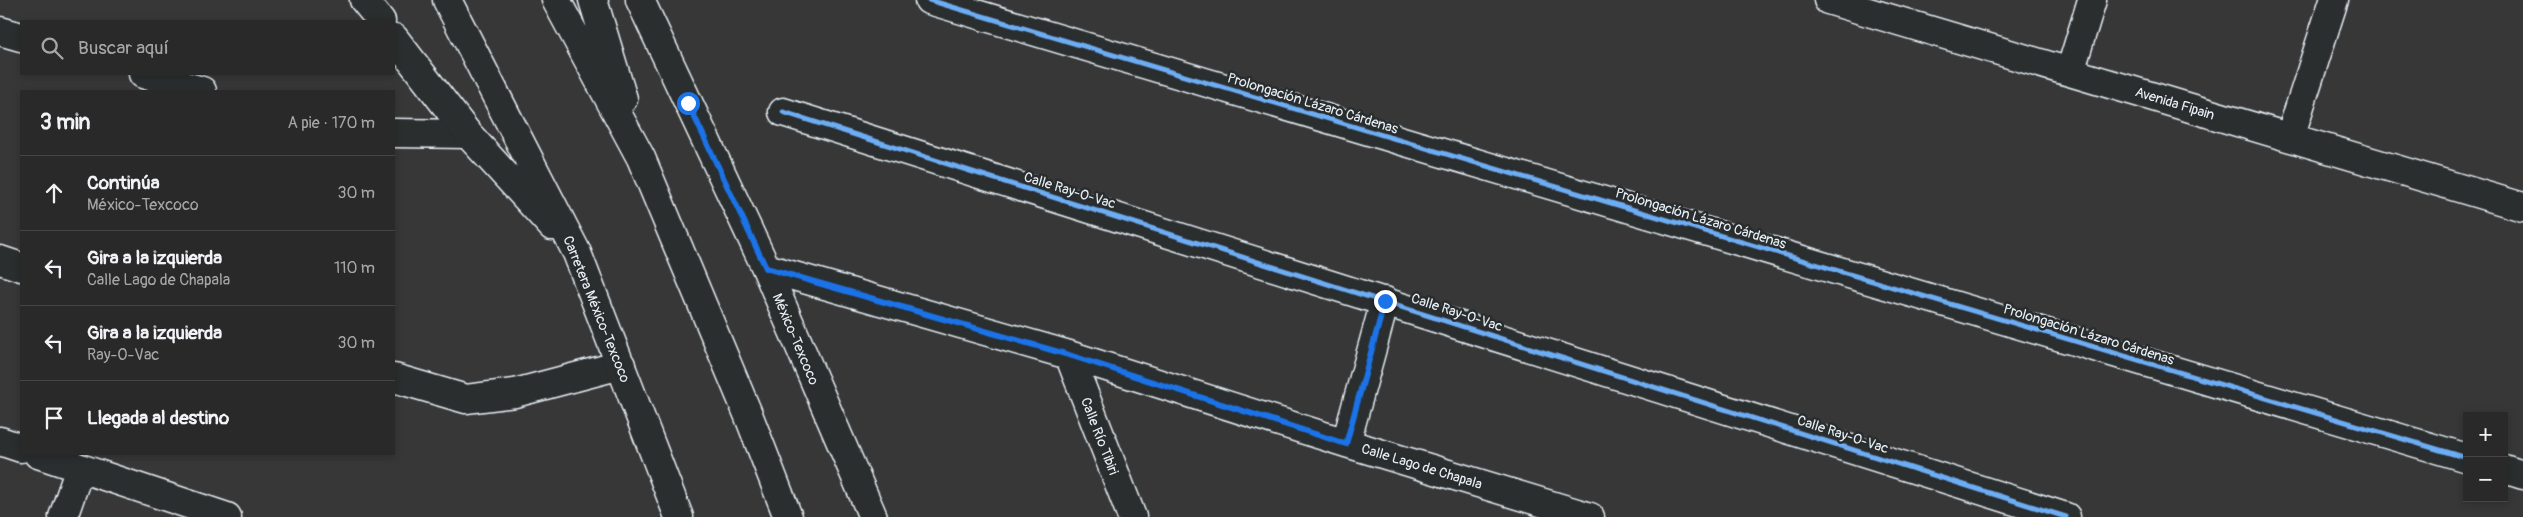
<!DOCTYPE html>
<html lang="es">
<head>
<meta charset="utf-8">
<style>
  :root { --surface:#2a2929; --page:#323131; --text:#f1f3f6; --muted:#a5a6a8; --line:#464546 }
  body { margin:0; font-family:Pangolin,sans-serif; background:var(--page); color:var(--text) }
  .controls { position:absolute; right:15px; bottom:15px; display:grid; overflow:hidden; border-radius:0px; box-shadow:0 2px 8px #0003 }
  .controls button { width:45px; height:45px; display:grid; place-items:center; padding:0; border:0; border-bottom:1px solid var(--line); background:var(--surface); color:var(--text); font:25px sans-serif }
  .stop { position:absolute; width:15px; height:15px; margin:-11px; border:4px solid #1a73e8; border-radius:50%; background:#fff }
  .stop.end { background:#1a73e8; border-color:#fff; box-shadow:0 1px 5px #0008 }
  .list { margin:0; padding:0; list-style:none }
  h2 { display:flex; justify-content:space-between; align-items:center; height:65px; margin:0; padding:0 20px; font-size:21px }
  h2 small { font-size:16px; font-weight:400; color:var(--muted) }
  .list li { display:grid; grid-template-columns:32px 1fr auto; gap:15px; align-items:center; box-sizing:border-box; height:75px; padding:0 20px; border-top:1px solid var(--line) }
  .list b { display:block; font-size:19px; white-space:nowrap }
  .list p { margin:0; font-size:16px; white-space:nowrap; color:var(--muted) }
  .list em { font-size:16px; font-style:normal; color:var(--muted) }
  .icon { flex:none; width:28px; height:28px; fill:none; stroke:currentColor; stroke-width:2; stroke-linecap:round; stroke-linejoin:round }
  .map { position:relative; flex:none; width:2523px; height:517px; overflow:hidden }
  .search { position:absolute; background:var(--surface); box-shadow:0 2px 8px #0003; left:20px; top:20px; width:375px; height:55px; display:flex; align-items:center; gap:12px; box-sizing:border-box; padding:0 18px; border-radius:0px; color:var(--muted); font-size:19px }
  .panel { position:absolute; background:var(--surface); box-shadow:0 2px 8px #0003; left:20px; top:90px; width:375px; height:365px; border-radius:0px }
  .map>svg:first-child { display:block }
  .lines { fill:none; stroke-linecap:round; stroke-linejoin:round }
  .minor-casing { stroke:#e8f1f8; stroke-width:31 }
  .highway-casing { stroke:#e8f1f8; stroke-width:31 }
  .minor { stroke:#2a2d2e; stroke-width:28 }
  .highway { stroke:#2a2d2e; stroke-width:28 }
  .cycleway-casing { stroke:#2a2d2e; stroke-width:8 }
  .cycleway { stroke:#6dadf4; stroke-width:5 }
  .route { stroke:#1a73e8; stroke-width:6 }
  .labels { text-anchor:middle; stroke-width:5; stroke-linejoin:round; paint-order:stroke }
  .street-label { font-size:14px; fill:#e8f1f8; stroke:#2a2d2e }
</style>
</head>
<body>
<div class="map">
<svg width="2523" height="517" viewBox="0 0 2523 517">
  <rect width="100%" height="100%" fill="#383737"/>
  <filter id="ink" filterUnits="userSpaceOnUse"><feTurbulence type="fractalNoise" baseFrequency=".02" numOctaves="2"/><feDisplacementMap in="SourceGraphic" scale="10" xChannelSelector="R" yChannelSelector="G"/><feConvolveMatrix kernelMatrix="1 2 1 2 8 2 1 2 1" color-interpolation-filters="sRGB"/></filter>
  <g filter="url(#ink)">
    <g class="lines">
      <!-- minor casing -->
      <g class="minor-casing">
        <path id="minor" d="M640 0 766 268 873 517
          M929 0 2467 458
          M1828 0 2523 207
          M0 31 21 37
          M2070 72 2092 0
          M143 74 202 91
          M783 112 2066 517
          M394 133 468 134
          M2290 137 2334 0
          M0 260 21 267
          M766 268 1069 355 1346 443 1590 517
          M1069 355 1132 517
          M394 378 466 399 515 393 621 365
          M0 441 21 448
          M1346 443 1385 301
          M38 454 227 517
          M2504 469 2523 475
          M63 517 80 468"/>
      </g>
      <!-- highway casing -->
      <g class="highway-casing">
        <path id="highway" d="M364 0 381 21
          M447 0 577 253 679 517
          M556 0 641 158 748 414 788 517
          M593 0 623 99
          M394 38 468 134 552 226"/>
      </g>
      <!-- minor -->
      <use href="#minor" class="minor"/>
      <!-- highway -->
      <use href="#highway" class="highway"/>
      <!-- cycleway casing -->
      <g class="cycleway-casing">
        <path id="cycleway" d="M929 0 2467 458
          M783 112 2066 517"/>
      </g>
      <!-- cycleway -->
      <use href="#cycleway" class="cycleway"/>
    </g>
  </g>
  <g class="lines" filter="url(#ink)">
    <!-- route -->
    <path class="route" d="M688 103 766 268 1069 355 1346 444 1385 301"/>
  </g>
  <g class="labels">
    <!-- street labels -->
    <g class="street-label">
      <text transform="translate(1313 103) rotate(17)" y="5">Prolongación Lázaro Cárdenas</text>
      <text transform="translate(2175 103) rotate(17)" y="5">Avenida Fipain</text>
      <text transform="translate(1070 190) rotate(17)" y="5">Calle Ray-O-Vac</text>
      <text transform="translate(1701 218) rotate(17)" y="5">Prolongación Lázaro Cárdenas</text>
      <text transform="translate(597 309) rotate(68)" y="5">Carretera México-Texcoco</text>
      <text transform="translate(1457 312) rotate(18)" y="5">Calle Ray-O-Vac</text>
      <text transform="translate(2089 334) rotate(17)" y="5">Prolongación Lázaro Cárdenas</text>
      <text transform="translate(796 339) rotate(67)" y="5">México-Texcoco</text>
      <text transform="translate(1843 434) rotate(18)" y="5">Calle Ray-O-Vac</text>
      <text transform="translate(1100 436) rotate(69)" y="5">Calle Río Tibiri</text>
      <text transform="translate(1422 466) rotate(17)" y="5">Calle Lago de Chapala</text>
    </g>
  </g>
</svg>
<div class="controls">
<button>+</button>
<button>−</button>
</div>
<div class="stop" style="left:688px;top:103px"></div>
<div class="stop end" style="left:1385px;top:301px"></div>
<div class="search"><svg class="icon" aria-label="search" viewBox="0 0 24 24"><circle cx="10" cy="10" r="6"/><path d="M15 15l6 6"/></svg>Buscar aquí</div>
<section class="panel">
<h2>3 min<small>A pie · 170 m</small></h2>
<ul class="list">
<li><svg class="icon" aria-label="ahead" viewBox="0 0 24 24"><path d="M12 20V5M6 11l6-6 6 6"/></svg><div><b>Continúa</b><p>México-Texcoco</p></div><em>30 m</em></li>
<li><svg class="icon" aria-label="left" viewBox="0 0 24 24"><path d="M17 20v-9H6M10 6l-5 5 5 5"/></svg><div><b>Gira a la izquierda</b><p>Calle Lago de Chapala</p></div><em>110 m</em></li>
<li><svg class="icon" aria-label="left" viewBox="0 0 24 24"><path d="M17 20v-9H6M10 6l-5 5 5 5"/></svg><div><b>Gira a la izquierda</b><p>Ray-O-Vac</p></div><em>30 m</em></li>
<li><svg class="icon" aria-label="arrive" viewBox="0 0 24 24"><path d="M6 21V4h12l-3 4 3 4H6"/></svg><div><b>Llegada al destino</b></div></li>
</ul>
</section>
</div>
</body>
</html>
